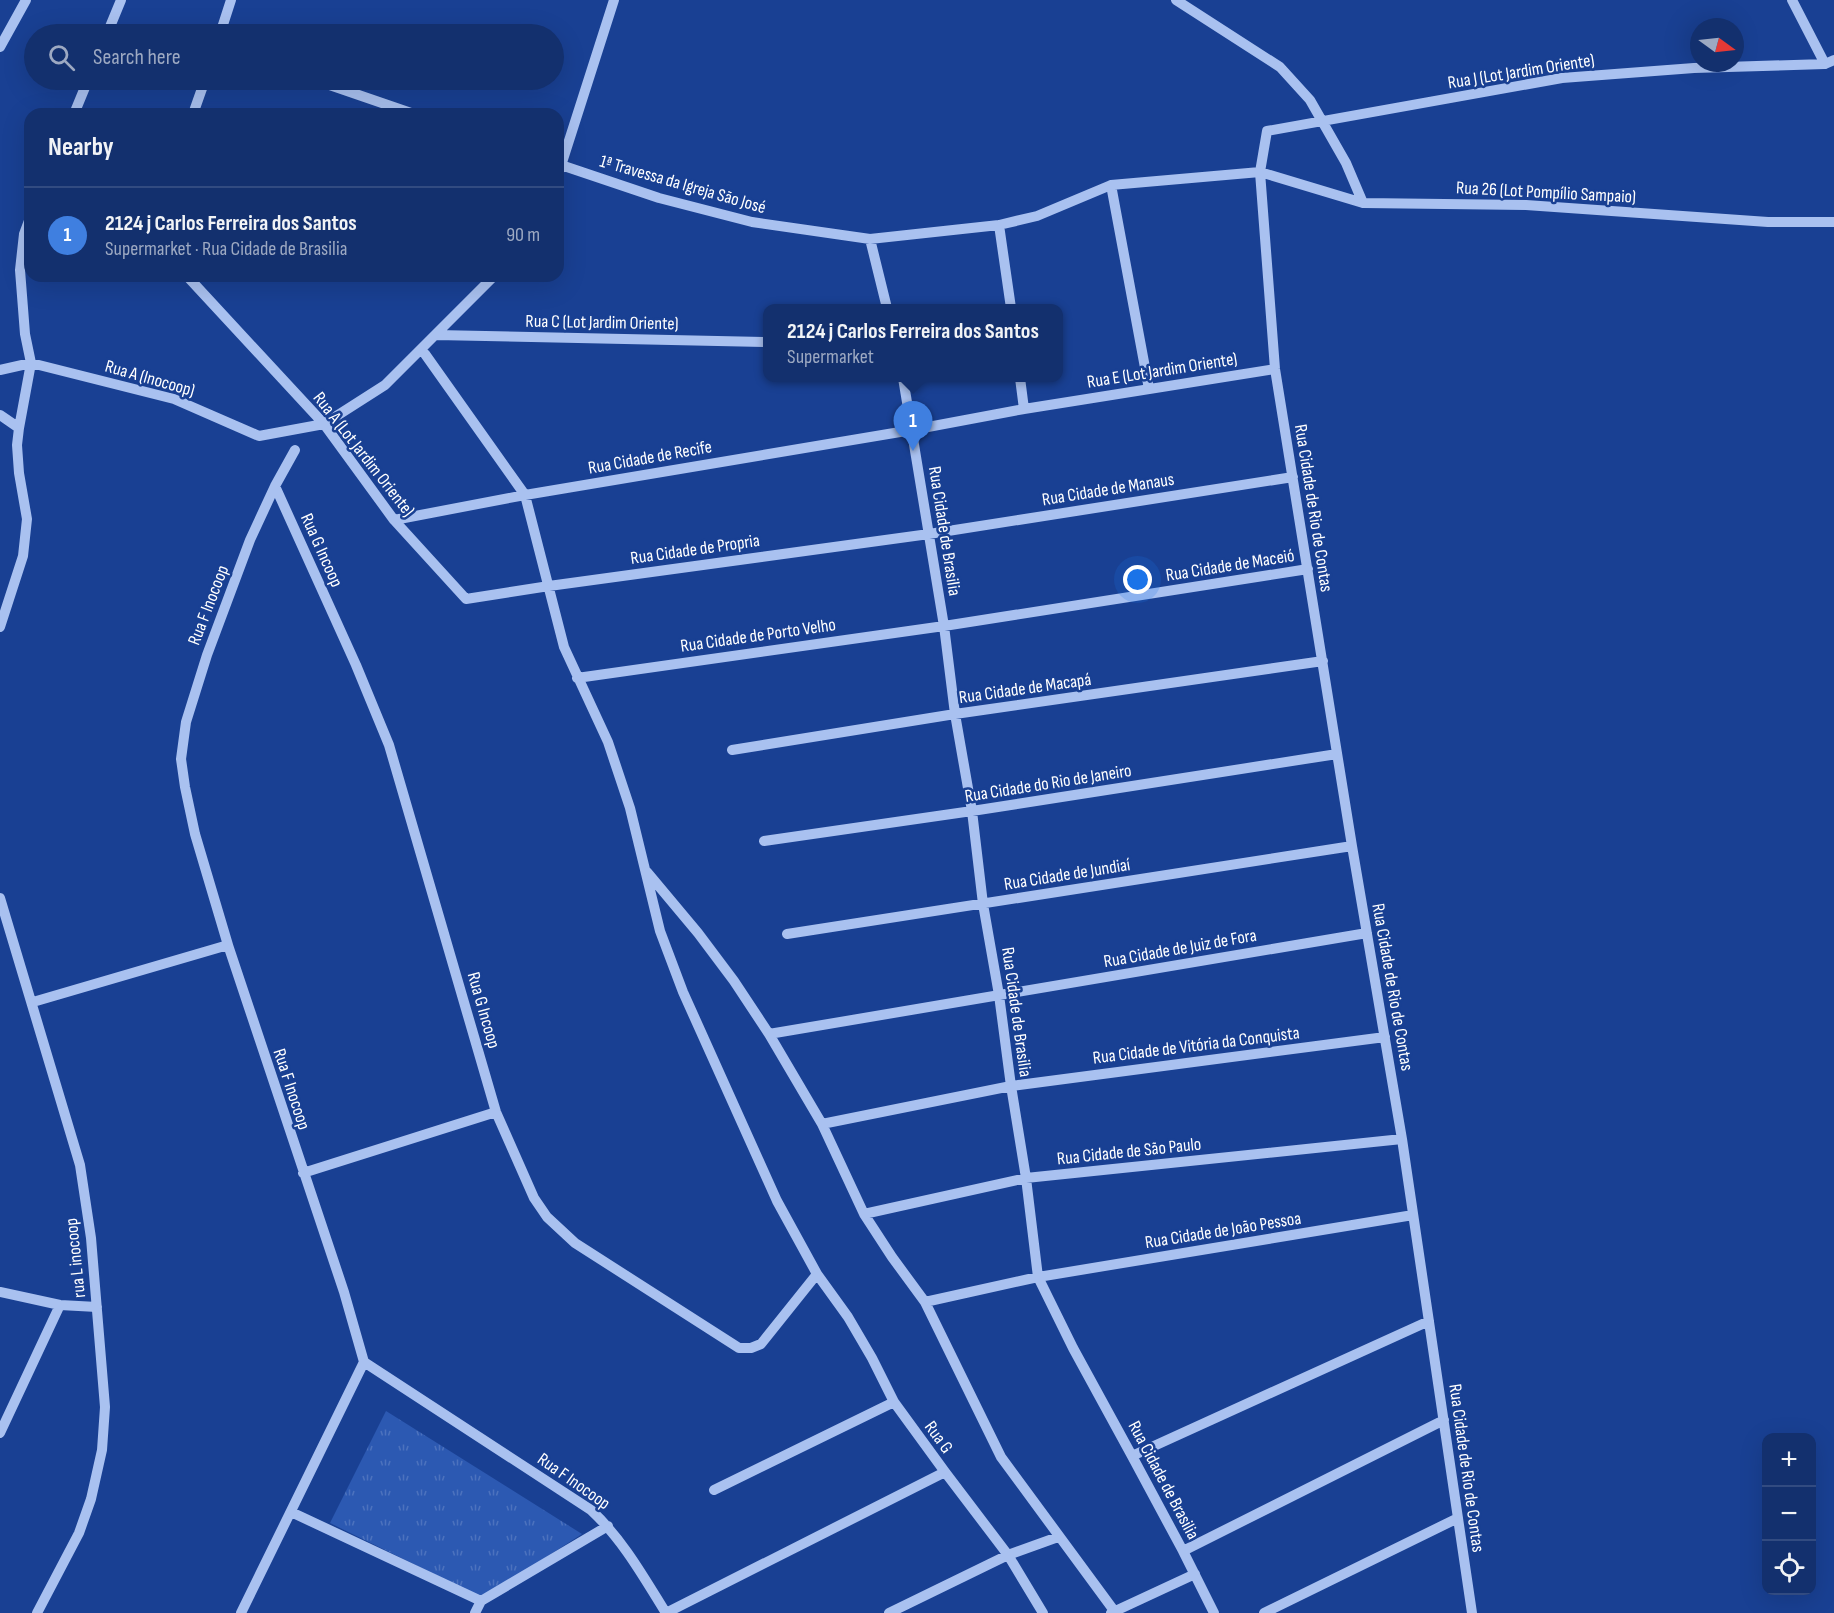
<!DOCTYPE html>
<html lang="en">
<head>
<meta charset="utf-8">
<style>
  :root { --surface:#13306e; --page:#203c76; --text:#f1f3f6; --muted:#9da9c2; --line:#324b81; --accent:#ffe568 }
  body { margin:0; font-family:"Sofia Sans Condensed",sans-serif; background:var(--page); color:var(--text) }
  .controls { position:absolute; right:18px; bottom:18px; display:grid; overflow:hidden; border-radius:12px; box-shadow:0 6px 24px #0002 }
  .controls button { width:54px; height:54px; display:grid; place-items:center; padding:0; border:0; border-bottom:2px solid var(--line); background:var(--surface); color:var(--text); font:30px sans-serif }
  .compass { position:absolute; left:1690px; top:18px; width:54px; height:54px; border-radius:50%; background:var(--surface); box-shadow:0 6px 24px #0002; rotate:105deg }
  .you { position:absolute; left:1138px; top:580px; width:21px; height:21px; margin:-15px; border:4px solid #fff; border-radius:50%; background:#1a73e8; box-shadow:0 0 0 9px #1a73e833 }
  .badge { display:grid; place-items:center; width:39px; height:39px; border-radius:50%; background:var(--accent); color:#fff; font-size:20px; font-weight:700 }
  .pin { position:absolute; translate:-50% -50px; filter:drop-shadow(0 2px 3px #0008) }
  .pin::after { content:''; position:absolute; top:32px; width:21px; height:18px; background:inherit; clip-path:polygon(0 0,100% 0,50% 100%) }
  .popup { position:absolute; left:763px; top:304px; width:300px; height:78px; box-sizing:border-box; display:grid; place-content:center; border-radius:12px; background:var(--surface); filter:drop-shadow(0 2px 4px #0005); font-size:20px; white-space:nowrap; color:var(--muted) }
  .popup b { font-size:22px; color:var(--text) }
  .popup::after { content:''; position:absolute; left:50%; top:100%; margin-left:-12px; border:12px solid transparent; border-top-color:var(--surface) }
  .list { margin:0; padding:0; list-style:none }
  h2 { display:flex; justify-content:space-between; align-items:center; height:78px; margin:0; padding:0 24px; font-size:26px }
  h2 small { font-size:20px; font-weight:400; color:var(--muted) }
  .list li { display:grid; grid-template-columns:39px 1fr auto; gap:18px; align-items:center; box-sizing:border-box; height:96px; padding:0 24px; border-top:2px solid var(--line) }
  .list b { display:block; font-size:22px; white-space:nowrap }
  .list p { margin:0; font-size:20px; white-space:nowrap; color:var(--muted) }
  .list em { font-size:20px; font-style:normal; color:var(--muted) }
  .icon { flex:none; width:33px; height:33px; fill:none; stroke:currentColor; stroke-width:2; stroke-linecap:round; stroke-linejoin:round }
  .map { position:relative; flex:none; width:1834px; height:1613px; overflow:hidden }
  .search { position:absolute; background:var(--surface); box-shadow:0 6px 24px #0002; left:24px; top:24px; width:540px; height:66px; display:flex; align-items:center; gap:15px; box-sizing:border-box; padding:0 21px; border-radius:33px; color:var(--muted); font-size:22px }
  .panel { position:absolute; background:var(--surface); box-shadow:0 6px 24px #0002; left:24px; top:108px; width:540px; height:174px; border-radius:18px }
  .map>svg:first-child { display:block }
  .grass { fill:url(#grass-tufts) }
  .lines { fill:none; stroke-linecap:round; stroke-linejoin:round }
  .minor { stroke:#a9c1f0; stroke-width:10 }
  .labels { text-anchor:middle; stroke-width:5; stroke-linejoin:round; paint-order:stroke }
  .street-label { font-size:18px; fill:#fff; stroke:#194093 }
</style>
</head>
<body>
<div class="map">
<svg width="1834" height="1613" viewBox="0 0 1834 1613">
  <defs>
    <pattern id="grass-tufts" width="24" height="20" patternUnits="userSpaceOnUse" patternTransform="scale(1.5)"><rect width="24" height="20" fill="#2c59b2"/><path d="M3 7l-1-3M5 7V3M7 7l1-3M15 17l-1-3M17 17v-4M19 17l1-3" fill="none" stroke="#4c72be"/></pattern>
  </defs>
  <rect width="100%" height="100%" fill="#194093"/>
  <!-- grass -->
  <path class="grass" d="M386 1411 582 1534 483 1598 330 1523Z"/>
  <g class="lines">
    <!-- minor -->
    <path class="minor" d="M1176 0 1280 67 1310 100 1346 163 1363 203
      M1792 0 1825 64
      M107 34 121 0
      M220 34 231 0
      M0 47 26 0
      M315 80 414 114
      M74 114 88 80
      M193 114 205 80
      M558 164 659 198 752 222 870 239 999 225 1037 216 1111 185 1260 172 1363 203 1526 205 1768 222H1834
      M558 175 614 0
      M1111 185 1149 389
      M999 225 1011 308
      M870 239 887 308
      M187 276 324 424 394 520 466 599 549 586 929 534 1293 477
      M436 335 768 342
      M425 354 525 495 564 647 608 742 630 808 660 931 683 992 777 1201 817 1274 848 1317 872 1358 894 1402 945 1472 1008 1555 1043 1613
      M0 370 31 363 174 399 259 436 324 424 385 385 494 276
      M903 378 944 626 955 714 972 811 983 904 999 995 1011 1086 1026 1178 1038 1277 1073 1348 1132 1456 1183 1551 1214 1613
      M1020 378 1024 409
      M0 415 19 428
      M295 450 275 486 250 540 207 655 186 722 181 759 185 787 195 834 228 945 344 1292 364 1362 591 1510C623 1540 643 1576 666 1613
      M275 486 356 665 389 745 496 1112 534 1198 547 1217 575 1243 739 1348H751L761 1344 817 1274
      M394 520 525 495 912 430 1024 409 1275 369
      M0 627 23 556 27 519 19 473 17 445 19 428 31 363 25 334 20 270 24 234 30 218
      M577 678 944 626 1308 569
      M732 750 955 714 1323 661
      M764 841 972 811 1337 754
      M647 872 698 933 734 981 769 1034 822 1124 864 1214 892 1257 925 1302 1001 1457 1115 1612
      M0 898 80 1165 91 1238 105 1407 102 1450 91 1499 79 1533 37 1613
      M787 934 1352 846
      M33 1002 228 945
      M769 1034 1367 933
      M822 1124 1011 1086 1385 1037
      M303 1173 496 1112
      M864 1214 1026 1178 1402 1139
      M0 1292 60 1305 97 1307
      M925 1302 1038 1277 1413 1215
      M0 1433 60 1305
      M1132 1456 1429 1321
      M714 1490 894 1402
      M291 1512 481 1601
      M1183 1551 1444 1420
      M241 1613 364 1362
      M475 1613 481 1601 608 1526
      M666 1613 945 1472
      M889 1613 1008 1555 1058 1537
      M1111 1613 1195 1574
      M1264 1613 1458 1518
      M1472 1613 1402 1139 1352 846 1275 369 1260 172 1267 131 1562 78 1694 68 1825 64 1834 60"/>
  </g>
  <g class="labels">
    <!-- street labels -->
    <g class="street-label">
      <text transform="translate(1521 71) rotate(-9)" y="6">Rua J (Lot Jardim Oriente)</text>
      <text transform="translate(683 184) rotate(16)" y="6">1ª Travessa da Igreja São José</text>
      <text transform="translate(1546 192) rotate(3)" y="6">Rua 26 (Lot Pompílio Sampaio)</text>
      <text transform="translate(602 322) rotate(1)" y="6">Rua C (Lot Jardim Oriente)</text>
      <text transform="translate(1162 370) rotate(-9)" y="6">Rua E (Lot Jardim Oriente)</text>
      <text transform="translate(150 378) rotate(16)" y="6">Rua A (Inocoop)</text>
      <text transform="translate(364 454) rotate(52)" y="6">Rua A (Lot Jardim Oriente)</text>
      <text transform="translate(650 457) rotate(-10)" y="6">Rua Cidade de Recife</text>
      <text transform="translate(1108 489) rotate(-9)" y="6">Rua Cidade de Manaus</text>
      <text transform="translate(1314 508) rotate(81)" y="6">Rua Cidade de Rio de Contas</text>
      <text transform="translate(945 531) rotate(81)" y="6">Rua Cidade de Brasilia</text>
      <text transform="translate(695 549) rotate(-8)" y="6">Rua Cidade de Propria</text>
      <text transform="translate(322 550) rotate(66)" y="6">Rua G Incoop</text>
      <text transform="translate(1230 565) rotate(-9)" y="6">Rua Cidade de Maceió</text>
      <text transform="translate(208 605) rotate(-69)" y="6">Rua F Inocoop</text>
      <text transform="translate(758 635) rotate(-8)" y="6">Rua Cidade de Porto Velho</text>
      <text transform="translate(1025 688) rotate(-8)" y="6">Rua Cidade de Macapá</text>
      <text transform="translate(1048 783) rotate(-9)" y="6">Rua Cidade do Rio de Janeiro</text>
      <text transform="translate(1067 874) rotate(-9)" y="6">Rua Cidade de Jundiaí</text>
      <text transform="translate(1180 948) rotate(-10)" y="6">Rua Cidade de Juiz de Fora</text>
      <text transform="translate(1393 987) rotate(80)" y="6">Rua Cidade de Rio de Contas</text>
      <text transform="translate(484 1010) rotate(74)" y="6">Rua G Incoop</text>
      <text transform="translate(1017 1012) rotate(82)" y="6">Rua Cidade de Brasilia</text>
      <text transform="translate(1196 1045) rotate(-7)" y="6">Rua Cidade de Vitória da Conquista</text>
      <text transform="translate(292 1089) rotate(72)" y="6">Rua F Inocoop</text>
      <text transform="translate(1129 1151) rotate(-6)" y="6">Rua Cidade de São Paulo</text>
      <text transform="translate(1223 1230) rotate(-9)" y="6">Rua Cidade de João Pessoa</text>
      <text transform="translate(75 1258) rotate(-96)" y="6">rua L inocoop</text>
      <text transform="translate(939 1437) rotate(54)" y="6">Rua G</text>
      <text transform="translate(1467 1468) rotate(82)" y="6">Rua Cidade de Rio de Contas</text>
      <text transform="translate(1164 1480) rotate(62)" y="6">Rua Cidade de Brasilia</text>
      <text transform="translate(574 1481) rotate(35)" y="6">Rua F Inocoop</text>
    </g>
  </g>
</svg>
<div class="controls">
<button>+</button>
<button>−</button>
<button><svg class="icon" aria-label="locate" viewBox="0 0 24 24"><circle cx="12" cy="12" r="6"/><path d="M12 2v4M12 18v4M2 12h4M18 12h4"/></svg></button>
</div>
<svg class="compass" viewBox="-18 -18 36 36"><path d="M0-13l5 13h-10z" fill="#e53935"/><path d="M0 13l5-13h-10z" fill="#9da9c2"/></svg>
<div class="you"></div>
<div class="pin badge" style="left:913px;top:451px;background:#3f7fe0">1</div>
<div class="popup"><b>2124 j Carlos Ferreira dos Santos</b>Supermarket</div>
<div class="search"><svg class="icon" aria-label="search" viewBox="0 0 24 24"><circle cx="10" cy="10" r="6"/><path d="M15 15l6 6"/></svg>Search here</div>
<section class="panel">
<h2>Nearby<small></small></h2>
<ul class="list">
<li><span class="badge" style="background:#3f7fe0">1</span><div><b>2124 j Carlos Ferreira dos Santos</b><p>Supermarket · Rua Cidade de Brasilia</p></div><em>90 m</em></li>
</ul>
</section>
</div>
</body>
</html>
